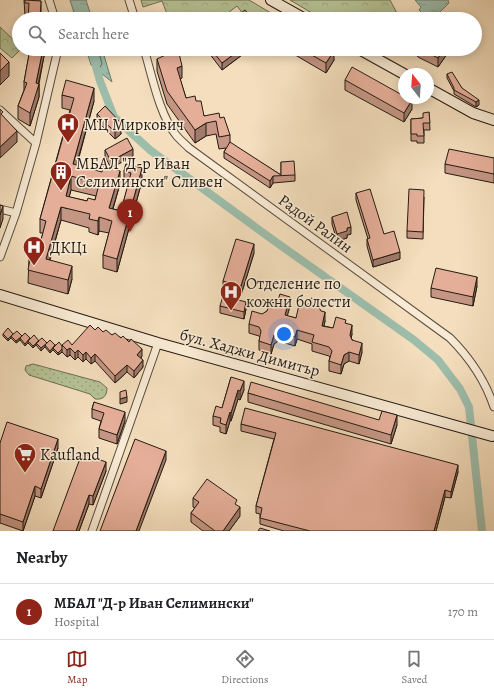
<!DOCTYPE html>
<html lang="en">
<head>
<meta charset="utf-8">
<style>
  :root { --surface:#fff; --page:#f2f2f2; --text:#202124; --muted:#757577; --line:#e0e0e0; --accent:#8f2418 }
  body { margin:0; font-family:Alegreya,serif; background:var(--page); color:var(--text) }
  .compass { position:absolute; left:398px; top:68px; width:36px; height:36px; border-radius:50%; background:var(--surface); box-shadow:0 2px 10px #0003; rotate:343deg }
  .you { position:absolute; left:284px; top:334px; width:14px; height:14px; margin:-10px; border:3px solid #fff; border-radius:50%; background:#1a73e8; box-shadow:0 0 0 6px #1a73e833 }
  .badge { display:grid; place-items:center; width:26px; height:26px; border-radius:50%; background:var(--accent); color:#fff; font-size:13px; font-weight:700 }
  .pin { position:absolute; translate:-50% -33px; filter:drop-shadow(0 1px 2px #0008) }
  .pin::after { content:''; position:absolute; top:21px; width:14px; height:12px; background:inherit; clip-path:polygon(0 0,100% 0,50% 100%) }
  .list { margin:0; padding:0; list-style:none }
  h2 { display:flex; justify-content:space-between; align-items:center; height:52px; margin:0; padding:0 16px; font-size:17px }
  h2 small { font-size:13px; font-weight:400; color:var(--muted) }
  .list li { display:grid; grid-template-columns:26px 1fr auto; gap:12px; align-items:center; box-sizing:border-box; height:56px; padding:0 16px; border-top:1px solid var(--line) }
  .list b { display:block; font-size:15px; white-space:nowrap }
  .list p { margin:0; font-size:13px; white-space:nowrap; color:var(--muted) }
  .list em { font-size:13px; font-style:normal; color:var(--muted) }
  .icon { flex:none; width:22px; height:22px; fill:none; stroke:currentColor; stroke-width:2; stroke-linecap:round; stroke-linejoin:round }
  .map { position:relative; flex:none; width:494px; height:531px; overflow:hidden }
  .search { position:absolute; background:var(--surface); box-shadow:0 2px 10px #0003; left:12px; right:12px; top:12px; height:44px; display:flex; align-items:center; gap:10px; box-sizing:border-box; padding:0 14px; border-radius:22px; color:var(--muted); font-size:15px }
  .sheet { height:108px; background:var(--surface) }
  nav { display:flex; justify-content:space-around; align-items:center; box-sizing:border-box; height:56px; border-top:1px solid var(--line); background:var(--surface); font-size:11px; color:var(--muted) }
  nav a { display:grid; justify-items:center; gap:2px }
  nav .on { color:var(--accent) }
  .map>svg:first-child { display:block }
  .grass { fill:url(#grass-dots); stroke:#6c6e54 }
  .park { fill:url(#park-crowns); stroke:#6c6e54 }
  .water { fill:url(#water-ripples); stroke:#6c7c6e }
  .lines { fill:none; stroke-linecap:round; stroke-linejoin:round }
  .shore { stroke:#606c5e; stroke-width:1 }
  .canal { stroke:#9dbdab; stroke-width:8 }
  .street-casing { stroke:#574c3d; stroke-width:9 }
  .secondary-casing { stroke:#231b12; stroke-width:12 }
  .street { stroke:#f8ead4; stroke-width:7 }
  .secondary { stroke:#f8ead4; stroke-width:10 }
  .wall { fill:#c59684; stroke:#231b12; fill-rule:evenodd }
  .shaded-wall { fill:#a07a6b; stroke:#231b12 }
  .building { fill:#e5ae99; stroke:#231b12; fill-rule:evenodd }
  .labels { text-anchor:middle; stroke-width:3; stroke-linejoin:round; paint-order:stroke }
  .poi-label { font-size:16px; fill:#231b12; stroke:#f8ead4; text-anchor:start }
  .street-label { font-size:16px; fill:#231b12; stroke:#f8ead4 }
</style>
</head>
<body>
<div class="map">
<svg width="494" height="531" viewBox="0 0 494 531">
  <defs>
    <pattern id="grass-dots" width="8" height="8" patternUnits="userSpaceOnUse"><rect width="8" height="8" fill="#b6c295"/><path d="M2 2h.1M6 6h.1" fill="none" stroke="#9ca67f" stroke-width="1.8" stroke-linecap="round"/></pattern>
    <pattern id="park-crowns" width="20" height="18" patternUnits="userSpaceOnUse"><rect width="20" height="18" fill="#b6c295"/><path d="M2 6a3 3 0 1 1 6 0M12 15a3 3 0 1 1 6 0" fill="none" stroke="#9ca67f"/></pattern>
    <pattern id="water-ripples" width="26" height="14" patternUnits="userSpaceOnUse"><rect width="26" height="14" fill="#9dbdab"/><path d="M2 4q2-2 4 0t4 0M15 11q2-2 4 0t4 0" fill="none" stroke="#87a292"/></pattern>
  </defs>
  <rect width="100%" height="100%" fill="#f4debd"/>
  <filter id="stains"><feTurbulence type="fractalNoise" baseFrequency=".005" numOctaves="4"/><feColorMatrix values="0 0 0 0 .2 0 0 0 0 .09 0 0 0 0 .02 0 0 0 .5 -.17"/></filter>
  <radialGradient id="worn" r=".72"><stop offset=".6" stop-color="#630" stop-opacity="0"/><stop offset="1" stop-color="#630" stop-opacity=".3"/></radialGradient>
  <!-- grass -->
  <path class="grass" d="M33 364 100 382 107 388C107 396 103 400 95 399L90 394 29 375 25 370 26 366Z"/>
  <!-- park -->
  <path class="park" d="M141 0H249L276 16 275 19H247L237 6 220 19H169L162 1 143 7Z
    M290 0H390L400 19H322Z
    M0 27 19 45V49H21L12 58 0 48Z"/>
  <!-- water -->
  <path class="water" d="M70 0H86L92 19H76Z
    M415 0H448L449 3 435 17 431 15 426 17 419 10 421 7Z
    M86 49H102L112 82 91 65Z"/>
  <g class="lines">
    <!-- shore -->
    <path class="shore" d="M90 49 94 62 100 67 102 64 98 49"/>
    <!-- canal -->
    <path class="canal" d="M91 49 100 81 114 117 150 150 273 240 414 340 438 360 460 389 469 407 482 531"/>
    <!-- street casing -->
    <g class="street-casing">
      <path id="street" d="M49 0 55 19
        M129 0 135 19
        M144 49C152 75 159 114 176 135 180 140 185 144 189 148L450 338C470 358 485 380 494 407
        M0 110 36 143
        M0 209 16 213
        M0 257 16 213 36 143 58 49
        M92 531 158 343"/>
    </g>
    <!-- secondary casing -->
    <g class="secondary-casing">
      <path id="secondary" d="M271 0 305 19
        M359 49 404 74
        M428 88 473 113 494 120
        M0 295 158 343 492 436"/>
    </g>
    <!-- street -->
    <use href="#street" class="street"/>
    <!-- secondary -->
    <use href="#secondary" class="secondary"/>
  </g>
  <!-- wall -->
  <path class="wall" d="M24 0 41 1V19H28L29 17 25 16Z
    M28 49H44V56L39 84V97L30 126 18 119V106L24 90V82L29 55H28Z
    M206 49H250L222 70Z
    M285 49H330L334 60 326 73Z
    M412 49H447V54L438 67 418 57Z
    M157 59 182 78 180 79 186 98 196 101 204 116 220 118 230 135V143L281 175V162L295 175V181L273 183 270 188 224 158V152L226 148 219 149 216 134 206 136 195 143 167 104 157 71Z
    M447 74 462 88 479 105 476 107 454 94V91L447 78Z
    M345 80 412 109 404 122 345 90Z
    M62 95 94 101 77 165 120 184 113 209 121 211 128 186 124 185V171L126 164 142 181 117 272 103 268V255L109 233 99 231 98 235 89 232V228L61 220 50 260 72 279 68 294 28 283 29 258 41 240 43 233H40V219L70 110 62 108ZM71 190 96 196 95 200 87 201 69 197Z
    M429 112 430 130H424V143H417V141H411V119L423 118Z
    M97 114 120 126 121 134 115 139 97 121Z
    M105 150 133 156 111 168 105 157Z
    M494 158V183L445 173V164Z
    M356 193 384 234 400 259 373 267 367 246V239H368L356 200Z
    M424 197 423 239 407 238V231Z
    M332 217 351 234 347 235V238L337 241 332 224Z
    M254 253 241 295 223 290V281Z
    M477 286 473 306 431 297V288Z
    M220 306 246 309 244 319 220 313Z
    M290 306 287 316 296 318 304 306 319 308 325 321 324 326 333 328 346 323 352 334 351 338 362 352 359 364 349 361 344 364 341 374 329 371V361L330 357 329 356 312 351V344L297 339 295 346 278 341 274 344 271 354 259 350V341L260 337 259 336 249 333V324L267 311Z
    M95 330 112 335 142 356 141 358 143 367 134 378 127 372 115 383 95 361 91 364 86 359 83 362 78 357 75 360 70 355 67 357 62 352 58 355 53 350 50 353 45 347 41 351 36 345 33 348 28 343 25 346 20 340 16 343 11 338 8 341 3 336V334H13L55 345 62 346 72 345Z
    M231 377 244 390 240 400 238 399 231 421H230L226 434 220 432V427L213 425V416L222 408Z
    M248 393 397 425 391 444 248 402Z
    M94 402 125 421 117 444 99 438V429L101 421 92 418V409Z
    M241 424 458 472 451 498 445 497 436 531H284L260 524V514L256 513V506L274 439 241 431Z
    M0 443 58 448 41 498 35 496 23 531 0 523Z
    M106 471 93 505 89 504 79 531H53Z
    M193 498 240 516 229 531H203L191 522V513L195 508 193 507Z"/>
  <!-- shaded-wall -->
  <path class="shaded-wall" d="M43 49H44V56L37 90 39 84V97L30 126V113Z
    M241 49H250L222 70V63Z
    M444 49H447V54L438 67V58Z
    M334 51V60L326 73V63Z
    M9 62V76L0 85V71Z
    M182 66V78L177 81V68Z
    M94 88V101L73 177V164Z
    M412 100V109L404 122V113Z
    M479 100V105L476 107V102Z
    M120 122 121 134 115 139V132L117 124Z
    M206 123V136L195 143V130Z
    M17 131V142L0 158V147Z
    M133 149V156L111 168V161Z
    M142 168V181L117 272V259Z
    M120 171V184L109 221V208Z
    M71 176V190L66 209V196Z
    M273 176V183L270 188V181Z
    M3 206V219L0 228V215Z
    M61 207V220L46 272V259Z
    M99 217V231L98 235V221Z
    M351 227V234L347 235V238L337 241V234L347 228Z
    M254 244V253L241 295V286Z
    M400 252V259L373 267V260Z
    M72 266V279L68 294V280Z
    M477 277V286L473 306V297Z
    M290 297V306L285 324V315Z
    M246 302V309L244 319V312Z
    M325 312V321L322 335V326Z
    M352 325V334L350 344V335Z
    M297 330V339L295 346V337Z
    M278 332V341L274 344 271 354V345L274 335Z
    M13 334 11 336V338L8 341V339Z
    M22 336 20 338V340L16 343V341Z
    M30 338 28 341V343L25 346V344Z
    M39 341 36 343V345L33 348V346Z
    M47 343 45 345V347L41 351V348Z
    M362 343V352L359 364V355Z
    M55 345 53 348V350L50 353V351Z
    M70 348V355L67 357V350Z
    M62 349V352L58 355V353Z
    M142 349V356L137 362V355Z
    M78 350V357L75 360V353Z
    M86 352V359L83 362V355Z
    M349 352V361L344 364 341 374V365L344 355Z
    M95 354V361L91 364V358Z
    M143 360V367L134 378V371Z
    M127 365V372L115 383V376Z
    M244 381V390L240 400V391Z
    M238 390V399L231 421V413Z
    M127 397V402L120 404V399Z
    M125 412V421L117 444V435Z
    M230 412V421L226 434V425Z
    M397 415V425L391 444V435Z
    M58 439V448L41 498V489Z
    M166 451V460L139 531H136Z
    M106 462V471L93 505V496Z
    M458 465V472L451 498V492Z
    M35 486V496L23 531V522Z
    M445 490V497L436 531H434Z
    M89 495V504L79 531H76Z
    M240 507V516L229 531H223Z"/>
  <!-- building -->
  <path class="building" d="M25 0 41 1 40 19H28L29 3H25Z
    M245 10 252 19H233Z
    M439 16 444 19H438Z
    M30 49H43L36 83 39 84 30 113 18 106 27 83 24 82Z
    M178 49 182 66 177 68 186 98 195 96 196 101H201L204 116 219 113 220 118 224 117 230 135 219 137 216 121 206 123 195 130 167 91 157 59Z
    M211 49H241L222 63Z
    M301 49H330L334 51 326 63Z
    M420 49H444L438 58Z
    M0 53 9 62 0 71Z
    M352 67 404 96V98H408L412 100 404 113 345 80Z
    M452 72 462 88 479 100 476 102 454 90V88L447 74Z
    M66 80 94 88 73 164 102 172 104 166 120 171 109 208 121 211 131 173 124 171 126 164 142 168 117 259 103 255 112 221 99 217 98 221 89 219 90 214 61 207 46 259 72 266 68 280 28 270 30 259 29 258 34 238 41 240 46 221 40 219 74 98 62 95ZM71 176 99 184 95 200 88 198 87 201 66 196Z
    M105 106 120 122 117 124 121 127 115 132 97 114Z
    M0 109 3 112 1 114 17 131 0 147Z
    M429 112 430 123H423L424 136H417V134H411V119L423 118V113Z
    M127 138 133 149 111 161 105 150Z
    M230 142 281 175V162L294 161 295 175 273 176 270 181 224 152Z
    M449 149 494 158V174L445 164Z
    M370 189 384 234 394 231 400 252 373 260 367 239 370 238 356 193Z
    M409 189 424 190 423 232 407 231Z
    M0 205 3 206 0 215Z
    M347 212 351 227 347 228V231L337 234 332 217Z
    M236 239 254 244 241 286 223 281Z
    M436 268 477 277 473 297 431 288Z
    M280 294 290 297 285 315 296 318 299 305 304 306 310 303 311 298 319 301 318 306 321 311 325 312 322 326 333 328 336 317 346 320 345 323 352 325 350 335 352 340 362 343 359 355 349 352 344 355 341 365 329 361 332 351 329 347 312 342 314 335 297 330 295 337 278 332 274 335 271 345 259 341 261 331 259 327 249 324 252 311 262 314 267 311 270 302 277 303Z
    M223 296 246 302 244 312 220 306Z
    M90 325 95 330 98 327 103 332 106 330 112 335 115 333 121 338 123 336 129 342 131 339 142 349 137 355 143 360 134 371 127 365 115 376 95 354 91 358 86 352 83 355 78 350 75 353 70 348 67 350 62 345 68 340 72 345Z
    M8 328 13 334 8 339 3 334Z
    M17 331 22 336 16 341 11 336Z
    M25 333 30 338 25 344 20 338Z
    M34 335 39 341 33 346 28 341Z
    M42 338 47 343 41 348 36 343Z
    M50 340 55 345 50 351 45 345Z
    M59 342 62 346V349L58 353 53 348Z
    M231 377 244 381 240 391 238 390 231 413 230 412 226 425 220 423 221 418 213 416 216 406 222 408Z
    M251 382 379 420 382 411 397 415 391 435 248 393Z
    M126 390 127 397 120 399V392Z
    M94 402 125 412 117 435 99 429 104 413 92 409Z
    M245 408 458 465 451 492 445 490 434 531H310L260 518 262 508 256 506 276 433 241 424Z
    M7 422 58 439 41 489 35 486 23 522 0 514V443Z
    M135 439 166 451 136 531H100Z
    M82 453 106 462 93 496 89 495 76 531H53Z
    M207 479 237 500 235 504 240 507 223 531H215L191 513 199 502 193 498Z
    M260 528 270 531H258Z"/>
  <!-- icons -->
  <defs>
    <g id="hospital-pin" transform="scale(1.15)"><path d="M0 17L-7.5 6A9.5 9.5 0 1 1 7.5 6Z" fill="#8f2418" stroke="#f8ead4"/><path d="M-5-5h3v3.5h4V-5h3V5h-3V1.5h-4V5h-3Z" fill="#fff"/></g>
    <g id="building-pin" transform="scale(1.15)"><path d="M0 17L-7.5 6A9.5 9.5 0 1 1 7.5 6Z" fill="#8f2418" stroke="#f8ead4"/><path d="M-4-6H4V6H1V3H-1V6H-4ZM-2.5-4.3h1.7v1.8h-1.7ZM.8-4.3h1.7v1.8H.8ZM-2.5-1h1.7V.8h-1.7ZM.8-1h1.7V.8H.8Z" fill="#fff"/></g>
    <g id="supermarket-pin" transform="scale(1.15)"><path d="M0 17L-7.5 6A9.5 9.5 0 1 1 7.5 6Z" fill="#8f2418" stroke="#f8ead4"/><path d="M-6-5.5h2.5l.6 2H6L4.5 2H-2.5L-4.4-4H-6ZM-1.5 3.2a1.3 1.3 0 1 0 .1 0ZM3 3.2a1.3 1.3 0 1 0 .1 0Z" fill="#fff"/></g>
  </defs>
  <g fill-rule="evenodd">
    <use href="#hospital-pin" x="68" y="124"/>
    <use href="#building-pin" x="61" y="172"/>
    <use href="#hospital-pin" x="34" y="247"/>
    <use href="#hospital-pin" x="231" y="292"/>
    <use href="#supermarket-pin" x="25" y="454"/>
  </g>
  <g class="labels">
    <!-- poi labels -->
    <g class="poi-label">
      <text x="84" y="130">МЦ Миркович</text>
      <text x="76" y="169">МБАЛ "Д-р Иван<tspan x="76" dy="18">Селимински" Сливен</tspan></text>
      <text x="50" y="253">ДКЦ1</text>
      <text x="246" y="289">Отделение по<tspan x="246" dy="18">кожни болести</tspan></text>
      <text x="40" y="460">Kaufland</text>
    </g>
    <!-- street labels -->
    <g class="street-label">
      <text transform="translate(316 223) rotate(36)" y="6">Радой Ралин</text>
      <text transform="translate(250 352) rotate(15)" y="6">бул. Хаджи Димитър</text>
    </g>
  </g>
  <rect width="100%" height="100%" filter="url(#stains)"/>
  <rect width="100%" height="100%" fill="url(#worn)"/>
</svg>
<svg class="compass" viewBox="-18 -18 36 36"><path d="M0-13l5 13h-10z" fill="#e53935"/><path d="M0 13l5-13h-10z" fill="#757577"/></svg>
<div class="you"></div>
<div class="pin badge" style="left:130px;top:232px">1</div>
<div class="search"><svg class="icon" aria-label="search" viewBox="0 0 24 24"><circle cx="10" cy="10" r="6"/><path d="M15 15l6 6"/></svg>Search here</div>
</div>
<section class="sheet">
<h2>Nearby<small></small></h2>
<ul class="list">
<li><span class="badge">1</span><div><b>МБАЛ &quot;Д-р Иван Селимински&quot;</b><p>Hospital</p></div><em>170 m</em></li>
</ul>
</section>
<nav>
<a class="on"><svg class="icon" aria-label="map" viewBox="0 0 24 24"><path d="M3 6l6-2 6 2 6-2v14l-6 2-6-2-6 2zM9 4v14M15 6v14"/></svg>Map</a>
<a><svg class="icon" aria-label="directions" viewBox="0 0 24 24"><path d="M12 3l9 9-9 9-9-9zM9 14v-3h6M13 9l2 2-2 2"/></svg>Directions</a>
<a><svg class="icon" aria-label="saved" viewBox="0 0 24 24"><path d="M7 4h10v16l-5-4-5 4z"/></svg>Saved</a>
</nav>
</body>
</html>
